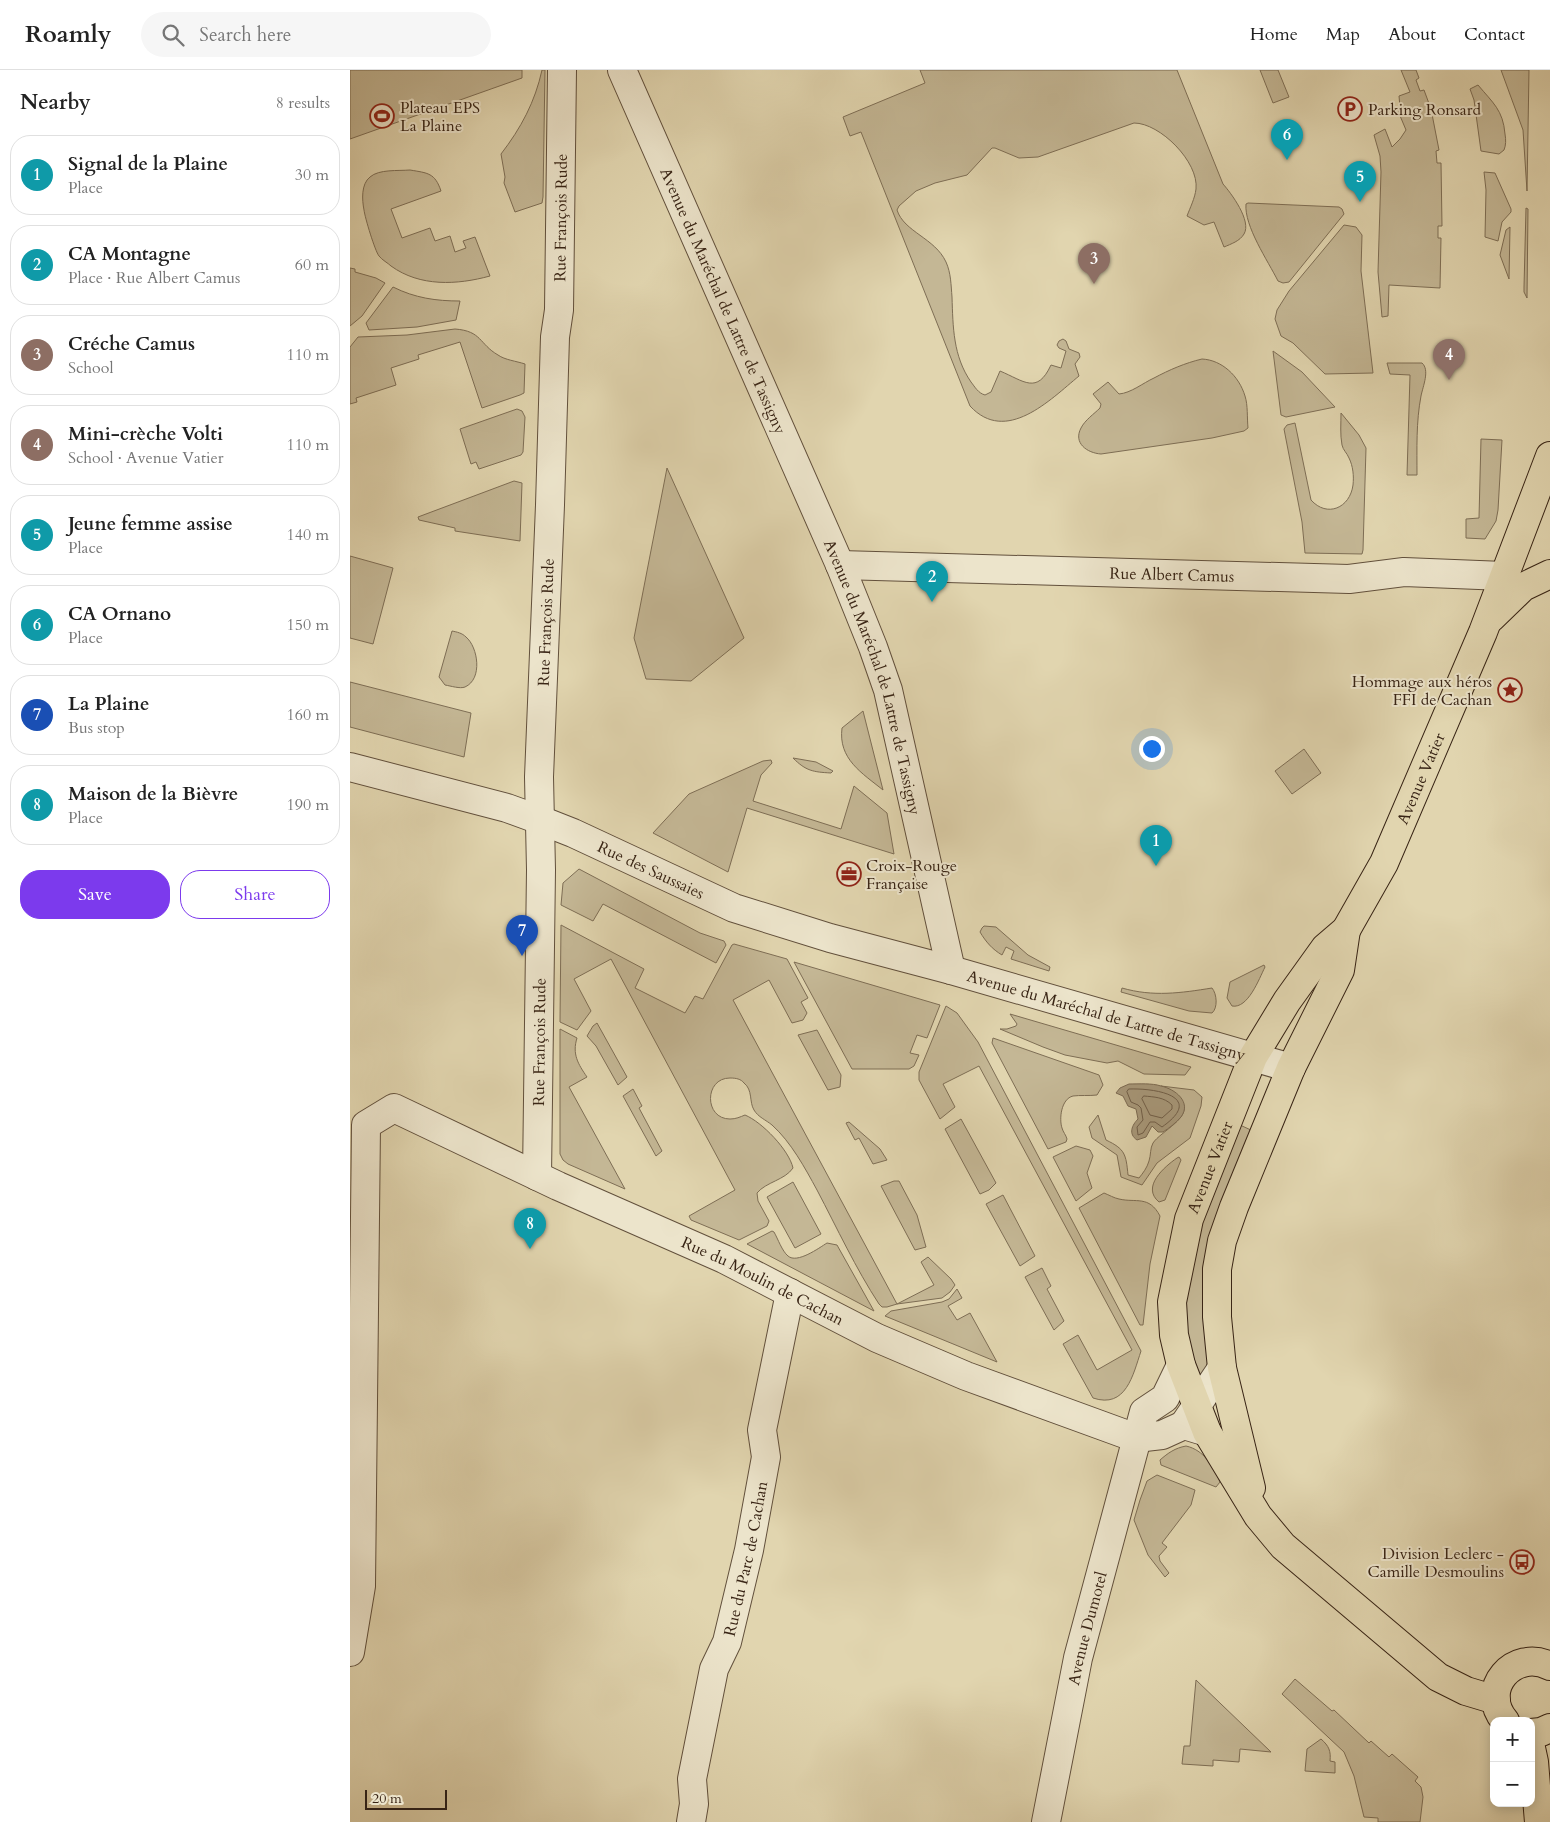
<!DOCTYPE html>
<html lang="en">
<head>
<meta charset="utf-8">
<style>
  :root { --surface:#fff; --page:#f6f6f6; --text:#222; --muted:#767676; --line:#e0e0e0; --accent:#7c3aed }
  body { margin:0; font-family:Cardo,serif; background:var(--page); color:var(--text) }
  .controls { position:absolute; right:15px; bottom:15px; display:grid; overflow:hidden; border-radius:10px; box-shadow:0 2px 12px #0003 }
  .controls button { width:45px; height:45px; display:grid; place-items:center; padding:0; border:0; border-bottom:1px solid var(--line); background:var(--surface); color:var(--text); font:25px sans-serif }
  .scale { position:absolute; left:15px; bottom:12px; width:82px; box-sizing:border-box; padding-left:5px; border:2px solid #382415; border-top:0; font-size:14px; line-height:18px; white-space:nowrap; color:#382415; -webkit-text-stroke:4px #ece4cb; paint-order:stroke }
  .you { position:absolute; left:801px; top:678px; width:18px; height:18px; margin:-12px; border:4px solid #fff; border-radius:50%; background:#1a73e8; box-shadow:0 0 0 8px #1a73e833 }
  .badge { display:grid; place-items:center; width:32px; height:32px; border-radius:50%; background:var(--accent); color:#fff; font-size:16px; font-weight:700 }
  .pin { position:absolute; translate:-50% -41px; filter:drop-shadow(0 1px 2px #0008) }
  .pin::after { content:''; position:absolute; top:26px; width:18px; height:15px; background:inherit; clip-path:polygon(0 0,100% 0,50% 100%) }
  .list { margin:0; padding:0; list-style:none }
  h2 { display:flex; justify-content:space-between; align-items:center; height:65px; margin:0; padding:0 20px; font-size:21px }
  h2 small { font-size:16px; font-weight:400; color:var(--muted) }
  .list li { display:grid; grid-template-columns:32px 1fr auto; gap:15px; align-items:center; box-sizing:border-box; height:80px; margin:0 10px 10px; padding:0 10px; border:1px solid var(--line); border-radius:20px }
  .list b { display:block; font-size:19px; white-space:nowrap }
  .list p { margin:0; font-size:16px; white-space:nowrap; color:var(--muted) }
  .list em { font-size:16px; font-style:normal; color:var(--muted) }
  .actions { display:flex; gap:10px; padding:15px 20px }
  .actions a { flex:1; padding:11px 0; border:1px solid var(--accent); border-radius:20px; text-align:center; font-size:18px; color:var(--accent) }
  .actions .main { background:var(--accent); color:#fff }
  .icon { flex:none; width:28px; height:28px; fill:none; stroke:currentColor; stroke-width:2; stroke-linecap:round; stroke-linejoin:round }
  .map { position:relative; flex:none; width:1200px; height:1752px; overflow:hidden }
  header { display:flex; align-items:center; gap:30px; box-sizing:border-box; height:70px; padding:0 25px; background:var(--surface); border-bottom:1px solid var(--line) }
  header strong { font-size:24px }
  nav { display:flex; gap:28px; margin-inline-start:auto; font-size:18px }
  .search { width:350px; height:45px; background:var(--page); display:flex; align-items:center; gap:12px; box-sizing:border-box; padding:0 18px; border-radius:28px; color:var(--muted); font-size:19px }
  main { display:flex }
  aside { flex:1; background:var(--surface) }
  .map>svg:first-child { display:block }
  .green { fill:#c4b795; stroke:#7e6e55 }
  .water { fill:#a8997b; stroke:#7b6a52 }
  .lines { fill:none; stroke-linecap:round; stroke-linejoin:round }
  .shore { stroke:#705e48; stroke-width:1 }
  .minor-casing { stroke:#62503c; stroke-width:30 }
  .major-casing { stroke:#382415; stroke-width:30 }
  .minor { stroke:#ece4cb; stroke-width:28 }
  .major { stroke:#e1d5af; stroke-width:28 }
  .labels { text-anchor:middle; stroke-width:4; stroke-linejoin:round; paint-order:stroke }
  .poi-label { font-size:16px; fill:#382415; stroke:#ece4cb; text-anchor:start }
  .street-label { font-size:16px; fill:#382415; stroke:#ece4cb }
</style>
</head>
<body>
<header>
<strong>Roamly</strong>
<div class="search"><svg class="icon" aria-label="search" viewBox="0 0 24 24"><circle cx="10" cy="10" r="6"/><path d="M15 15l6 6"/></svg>Search here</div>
<nav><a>Home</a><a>Map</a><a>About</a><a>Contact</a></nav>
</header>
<main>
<aside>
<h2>Nearby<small>8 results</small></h2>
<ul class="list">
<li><span class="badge" style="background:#0f9aa8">1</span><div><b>Signal de la Plaine</b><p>Place</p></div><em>30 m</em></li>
<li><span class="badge" style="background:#0f9aa8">2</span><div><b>CA Montagne</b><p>Place · Rue Albert Camus</p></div><em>60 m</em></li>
<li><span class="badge" style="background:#8d6e63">3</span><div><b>Créche Camus</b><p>School</p></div><em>110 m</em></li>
<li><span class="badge" style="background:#8d6e63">4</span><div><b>Mini-crèche Volti</b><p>School · Avenue Vatier</p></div><em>110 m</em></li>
<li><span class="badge" style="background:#0f9aa8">5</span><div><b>Jeune femme assise</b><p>Place</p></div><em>140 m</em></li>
<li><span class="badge" style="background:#0f9aa8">6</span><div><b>CA Ornano</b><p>Place</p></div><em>150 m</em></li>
<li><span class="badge" style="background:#1a4fb4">7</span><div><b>La Plaine</b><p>Bus stop</p></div><em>160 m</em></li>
<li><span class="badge" style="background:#0f9aa8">8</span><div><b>Maison de la Bièvre</b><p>Place</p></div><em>190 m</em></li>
</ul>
<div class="actions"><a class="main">Save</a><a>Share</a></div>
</aside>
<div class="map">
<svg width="1200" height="1752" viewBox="0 0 1200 1752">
  <rect width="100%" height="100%" fill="#e1d5af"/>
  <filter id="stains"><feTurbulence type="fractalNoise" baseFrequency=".004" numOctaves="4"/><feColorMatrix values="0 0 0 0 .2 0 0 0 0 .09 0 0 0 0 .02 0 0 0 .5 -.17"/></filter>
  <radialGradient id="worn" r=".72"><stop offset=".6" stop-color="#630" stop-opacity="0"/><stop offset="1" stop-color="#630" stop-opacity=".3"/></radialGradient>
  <!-- green -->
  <path class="green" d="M0 0H172V8L0 69Z
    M192 0H195L193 127 192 133 165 142 154 113 155 107 151 84C171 58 185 32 192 0Z
    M570 0H827L873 114C881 123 902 151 894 164 890 171 881 174 874 177L864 152 854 155 837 146C840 138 845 128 846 119 849 92 810 53 784 53L688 87 669 88 645 78H642L617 105 585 113 566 121 549 136 547 140C554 162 585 168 596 192 601 203 601 215 602 227 603 257 603 286 621 312 625 317 628 323 635 325L641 322 650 301C674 311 687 325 701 295L711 298 716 281 709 278 707 275 709 271 713 269 716 271 719 279 729 283 730 287 725 294 729 306C700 330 656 375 620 336L511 62 500 66 493 47 575 13Z
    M910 0H928L939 27 923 33Z
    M1051 0H1066L1069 8 1066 10 1070 21 1074 20 1081 39 1089 80 1086 81 1087 93H1091L1092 156H1088V168H1091L1090 218 1039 215 1038 246 1032 247 1028 202 1031 102 1030 86 1024 65 1035 59 1042 77 1050 69 1056 60 1048 41 1050 37 1049 26 1060 22Z
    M1151 0H1179L1177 121 1173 60Z
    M1128 15C1143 33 1153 40 1155 64 1156 70 1156 75 1154 80L1149 84 1131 81 1124 30 1120 19Z
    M60 100C78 103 85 103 91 121L41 139 52 168 80 158 85 171 100 166 105 182 116 178 113 171 125 167 140 206C107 215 70 217 41 196 38 193 32 190 29 186 25 181 15 148 14 140 12 130 11 114 20 107 29 99 48 101 60 100Z
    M1134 102 1145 103 1161 139V142L1152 152 1148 171 1135 167 1136 120Z
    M898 133 989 137 992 139 994 144 939 212 933 213 928 211C918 191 894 156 896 134Z
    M1176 138 1178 139 1177 228 1174 222V217Z
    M994 155 1006 157 1012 165 1011 201 1023 303 975 304 943 273 931 266 925 249 927 240 939 221Z
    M1160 157 1159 209 1150 185 1156 160Z
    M0 198 5 199V202L26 208 35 213 12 246 0 256Z
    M43 217C65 228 86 231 110 231L106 250 67 257 19 260 16 253Z
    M105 259C132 261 129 274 148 285 155 290 166 291 175 294L174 323 170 325 132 338 110 272 68 285 69 289 41 298 46 315 6 328 7 332 0 334V277L8 267 57 265Z
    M923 281 952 302 985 337 936 347 931 345Z
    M852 289C872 290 889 306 895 326 898 335 897 348 898 358L894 361 862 368 751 384C737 383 723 373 731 358 735 350 744 344 750 338L751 334 743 324 758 312 769 324C781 323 793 313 804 308 819 300 835 293 852 289Z
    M1037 293H1072C1080 300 1073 316 1071 326 1066 352 1067 379 1067 405H1057L1060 305 1040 304Z
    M167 339 172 341 175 347 173 382 171 385 129 399 126 392 121 394 110 359Z
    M991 343 1009 365 1016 378 1013 480 1012 484 955 483 952 452 934 359 937 355 945 353 961 430C977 448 1000 438 1003 415 1004 406 1003 396 999 388 997 383 993 380 992 375 990 365 991 353 991 343Z
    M1131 369 1152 370 1148 440 1146 451 1135 469 1116 468V449L1129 448Z
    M317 398 394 568 341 611 296 609 284 568Z
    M164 411 172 413 170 471 105 461V458L69 450 68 447Z
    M0 486 43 498 23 574 0 568Z
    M102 561C107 562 112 563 116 567 128 577 133 609 115 617 110 619 101 616 95 615L89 607Z
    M0 612 121 643 114 687 0 657Z
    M513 641 533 720C512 703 488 689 492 658Z
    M954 679 971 703 942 724 925 701Z
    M443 688 466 692 483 701 481 703C463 702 456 701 443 688Z
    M421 690 422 693 411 705 403 731 491 759 504 716 537 743 544 784 397 738 378 802 303 763 339 724 413 691Z
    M229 799 350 863 374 871 376 875 366 893 253 834 243 851 211 835 213 813Z
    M211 855 294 899 285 918 335 943 345 926 353 929 382 875 384 874 437 889 458 928 451 932 457 943 453 950 442 953 419 910 383 930 547 1234 584 1215 571 1192 578 1187 601 1209 605 1215 600 1222 592 1228 547 1234 537 1237H532L529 1234C506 1199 487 1158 467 1120 455 1098 441 1072 422 1055 416 1050 408 1047 404 1040 399 1032 403 1020 394 1013 391 1009 386 1008 380 1008 354 1008 354 1049 380 1049 386 1049 390 1047 395 1045 412 1052 439 1080 443 1098 435 1110 416 1112 407 1123L408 1131 419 1151 417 1156 389 1170 341 1150 339 1146 385 1120 261 889 224 909 241 941 227 960 210 952Z
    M634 856 646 857 678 885 700 897 699 901 661 889 664 881 656 877 652 885C642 879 636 872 630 862L632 858Z
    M444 892 590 935 577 968 567 965 560 983 569 985 564 996 559 999H502Z
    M914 895 915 897C909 909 898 939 882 936L877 928 880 912Z
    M772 918C803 927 831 923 862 918 867 924 868 938 862 943L839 941 771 922Z
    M596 936 607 943 628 972 791 1281C783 1305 776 1339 743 1328L713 1274 728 1265 747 1300 782 1280 629 996 593 1014 605 1037 590 1049 569 1010V1002Z
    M660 944 841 997 835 1005 794 1004 768 991 757 993 715 985 693 977 650 959H657L666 956 667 954Z
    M247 953 277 1007 268 1015 246 976 237 966 243 956Z
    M210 959 227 968C222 984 228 994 237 1007L219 1017 275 1119 218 1094 213 1090 210 1084Z
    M467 960 491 1005 490 1017 478 1020 448 965Z
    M643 968 749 1005 753 1015 747 1025C739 1026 730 1025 723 1026 711 1029 709 1049 712 1058 713 1062 716 1065 717 1069L716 1072 698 1079 642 973Z
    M811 1016 844 1020 852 1027 851 1036 840 1068 807 1093 792 1115 771 1107 767 1085 742 1068 739 1057 748 1045 756 1070C775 1079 776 1084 778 1105L789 1108C793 1103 797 1098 799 1091 801 1085 800 1078 803 1073 810 1062 843 1047 832 1032 826 1023 821 1020 811 1016Z
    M283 1019 292 1036 289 1038 312 1081 306 1086 273 1026Z
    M611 1049 646 1113 639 1120 630 1124 595 1059Z
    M499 1052 530 1079 537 1090 523 1094 509 1068 505 1070 496 1053Z
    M890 1055 903 1061 859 1291 852 1304H847L831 1245 852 1148Z
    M726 1076 740 1080 743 1086 737 1103 742 1118 726 1131 703 1087Z
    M827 1088 829 1087 831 1090 815 1130 809 1132C791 1117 814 1097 827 1088Z
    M544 1111H549L567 1145 576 1177 565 1180 531 1116Z
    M443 1112 471 1164 445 1178 417 1127Z
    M754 1123C759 1125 764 1128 769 1129 786 1133 799 1125 810 1146L800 1194 793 1255H790L729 1138Z
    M653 1125 685 1186 670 1196 636 1134Z
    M422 1161 424 1162C428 1169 432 1181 438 1186 447 1194 469 1178 477 1173L487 1175 524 1241 397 1174Z
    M692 1198 701 1216 697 1219 714 1251 704 1260 675 1207Z
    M607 1219 612 1228 598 1236 607 1250 620 1243 647 1292 535 1246 541 1241 592 1232 599 1229Z
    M836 1376C854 1380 863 1396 870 1412L866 1417 811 1395 810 1390C818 1383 825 1378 836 1376Z
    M807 1405 845 1420 841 1435 812 1473 817 1477 809 1486 810 1491 819 1503 815 1507 798 1485 784 1450 790 1430 797 1411Z
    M945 1609 982 1641 984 1640 1019 1673 1021 1671 1039 1687 1042 1684 1068 1707 1065 1711 1071 1717 1073 1727 1070 1752H1028V1748L1014 1747 1004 1706 994 1682 932 1624Z
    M846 1610 921 1682 890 1679 889 1692 863 1690V1696L832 1694 834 1676H840Z
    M971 1669C979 1676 981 1681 980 1691L985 1692V1703L955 1701 957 1679Z"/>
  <!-- water -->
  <path class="water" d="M779 1014C789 1014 802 1013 811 1016 825 1019 842 1032 831 1047 826 1053 819 1058 813 1062H808L802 1056 796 1067 787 1070C778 1064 782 1055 788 1049L786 1039 778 1036 773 1026 766 1023 770 1018Z"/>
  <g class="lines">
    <!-- shore -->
    <path class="shore" d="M779 1019C805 1018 856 1026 812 1057L805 1052H800L793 1063 788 1065 787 1057 793 1050 791 1038 788 1035 781 1032 777 1022Z
      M794 1026C804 1027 814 1027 822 1035V1039L812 1048 800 1045 792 1029Z"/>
    <!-- minor casing -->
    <g class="minor-casing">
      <g id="minor">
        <path id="s1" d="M272 0 490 495 523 577 538 620 601 900"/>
        <path id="s2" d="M490 495 999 509 1054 502 1154 506"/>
        <path id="s3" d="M0 697 157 738 190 750 223 763 384 838 480 868 601 900 941 998"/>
        <path id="s4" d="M187 1106 191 800 189 707 200 435 205 267 209 240 212 0"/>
        <path d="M835 1353 872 1298"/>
        <path id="s5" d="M0 1582 11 1516 16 1055 44 1038 208 1116 374 1189 527 1268 616 1306 786 1368 812 1365 834 1355 857 1362"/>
        <path id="s6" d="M341 1752 344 1734 342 1709 364 1599 377 1572 399 1480 416 1387 412 1360 440 1223"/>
        <path id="s7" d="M696 1752 728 1588 794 1342 815 1328 831 1295"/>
      </g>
    </g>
    <!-- major casing -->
    <g class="major-casing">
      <g id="major">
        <path d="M1141 548 1173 517 1200 504"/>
        <path d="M901 1418 872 1298 867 1247V1199L872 1171 884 1137 941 998 990 900 996 860"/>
        <path id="s8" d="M1146 1630 1116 1621 1088 1607 933 1476 908 1446 857 1362 831 1295 824 1265 822 1232 839 1149 903 987 937 931 975 878 996 860 1034 793 1133 562 1200 386"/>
        <path d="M1155 1651C1128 1619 1164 1578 1200 1596"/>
        <path d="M1181 1663 1191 1662 1200 1658"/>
        <path d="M1181 1678 1184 1692 1189 1752"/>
      </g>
    </g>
    <!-- minor -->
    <use href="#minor" class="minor"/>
    <!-- major -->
    <use href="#major" class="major"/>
  </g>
  <!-- icons -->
  <defs>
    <g id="parking-ring" transform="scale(1.25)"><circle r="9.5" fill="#ece4cb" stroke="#8f2418" stroke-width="1.5"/><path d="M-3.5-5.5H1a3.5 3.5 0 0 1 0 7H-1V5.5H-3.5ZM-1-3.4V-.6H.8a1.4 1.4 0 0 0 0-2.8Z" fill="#8f2418"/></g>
    <g id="stadium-ring" transform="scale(1.25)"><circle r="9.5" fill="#ece4cb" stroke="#8f2418" stroke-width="1.5"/><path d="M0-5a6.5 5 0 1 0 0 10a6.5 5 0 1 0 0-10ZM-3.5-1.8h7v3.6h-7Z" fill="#8f2418"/></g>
    <g id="sight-ring" transform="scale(1.25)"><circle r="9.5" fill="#ece4cb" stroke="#8f2418" stroke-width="1.5"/><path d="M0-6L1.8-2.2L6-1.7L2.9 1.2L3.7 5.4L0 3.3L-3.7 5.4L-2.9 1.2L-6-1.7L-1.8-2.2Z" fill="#8f2418"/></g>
    <g id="office-ring" transform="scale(1.25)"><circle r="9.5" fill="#ece4cb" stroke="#8f2418" stroke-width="1.5"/><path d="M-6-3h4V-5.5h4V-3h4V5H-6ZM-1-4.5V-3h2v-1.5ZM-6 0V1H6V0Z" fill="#8f2418"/></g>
    <g id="bus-ring" transform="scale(1.25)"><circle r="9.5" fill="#ece4cb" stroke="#8f2418" stroke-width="1.5"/><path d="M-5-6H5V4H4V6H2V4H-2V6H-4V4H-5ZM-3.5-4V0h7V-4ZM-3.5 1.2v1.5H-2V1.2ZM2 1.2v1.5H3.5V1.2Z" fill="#8f2418"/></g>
  </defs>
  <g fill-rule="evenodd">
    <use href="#parking-ring" x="1000" y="39"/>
    <use href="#stadium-ring" x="32" y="46"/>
    <use href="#sight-ring" x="1160" y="620"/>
    <use href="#office-ring" x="499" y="804"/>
    <use href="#bus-ring" x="1172" y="1492"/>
  </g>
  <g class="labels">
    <!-- poi labels -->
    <g class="poi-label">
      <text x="50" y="43">Plateau EPS<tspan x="50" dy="18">La Plaine</tspan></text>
      <text x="1018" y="45">Parking Ronsard</text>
      <text x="1142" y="617" text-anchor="end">Hommage aux héros<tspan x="1142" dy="18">FFI de Cachan</tspan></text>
      <text x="516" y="801">Croix-Rouge<tspan x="516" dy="18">Française</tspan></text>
      <text x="1154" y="1489" text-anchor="end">Division Leclerc -<tspan x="1154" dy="18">Camille Desmoulins</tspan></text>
    </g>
    <!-- street labels -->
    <g class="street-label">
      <text dy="6" stroke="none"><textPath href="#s4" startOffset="959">Rue François Rude</textPath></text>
      <text dy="6" stroke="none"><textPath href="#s1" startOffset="252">Avenue du Maréchal de Lattre de Tassigny</textPath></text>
      <text dy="6" stroke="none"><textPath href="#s2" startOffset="332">Rue Albert Camus</textPath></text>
      <text dy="6" stroke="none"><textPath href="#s4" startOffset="554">Rue François Rude</textPath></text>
      <text dy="6" stroke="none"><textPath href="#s1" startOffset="658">Avenue du Maréchal de Lattre de Tassigny</textPath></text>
      <text dy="6" stroke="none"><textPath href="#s8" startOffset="1125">Avenue Vatier</textPath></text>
      <text dy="6" stroke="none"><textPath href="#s3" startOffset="319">Rue des Saussaies</textPath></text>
      <text dy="6" stroke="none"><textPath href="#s3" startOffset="798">Avenue du Maréchal de Lattre de Tassigny</textPath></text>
      <text dy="6" stroke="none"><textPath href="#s4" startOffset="134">Rue François Rude</textPath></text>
      <text dy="6" stroke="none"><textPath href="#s8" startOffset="679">Avenue Vatier</textPath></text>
      <text dy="6" stroke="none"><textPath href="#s5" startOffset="968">Rue du Moulin de Cachan</textPath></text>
      <text dy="6" stroke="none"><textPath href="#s6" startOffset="271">Rue du Parc de Cachan</textPath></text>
      <text dy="6" stroke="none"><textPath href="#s7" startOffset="198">Avenue Dumotel</textPath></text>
    </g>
  </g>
  <rect width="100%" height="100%" filter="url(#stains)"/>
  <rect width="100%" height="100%" fill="url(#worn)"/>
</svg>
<div class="controls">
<button>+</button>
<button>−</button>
</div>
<div class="scale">20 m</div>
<div class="you"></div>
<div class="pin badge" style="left:806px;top:796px;background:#0f9aa8">1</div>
<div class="pin badge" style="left:582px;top:532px;background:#0f9aa8">2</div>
<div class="pin badge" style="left:744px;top:214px;background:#8d6e63">3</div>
<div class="pin badge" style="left:1099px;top:310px;background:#8d6e63">4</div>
<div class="pin badge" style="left:1010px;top:132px;background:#0f9aa8">5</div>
<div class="pin badge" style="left:937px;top:90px;background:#0f9aa8">6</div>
<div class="pin badge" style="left:172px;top:886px;background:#1a4fb4">7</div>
<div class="pin badge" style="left:180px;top:1179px;background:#0f9aa8">8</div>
</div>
</main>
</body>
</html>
